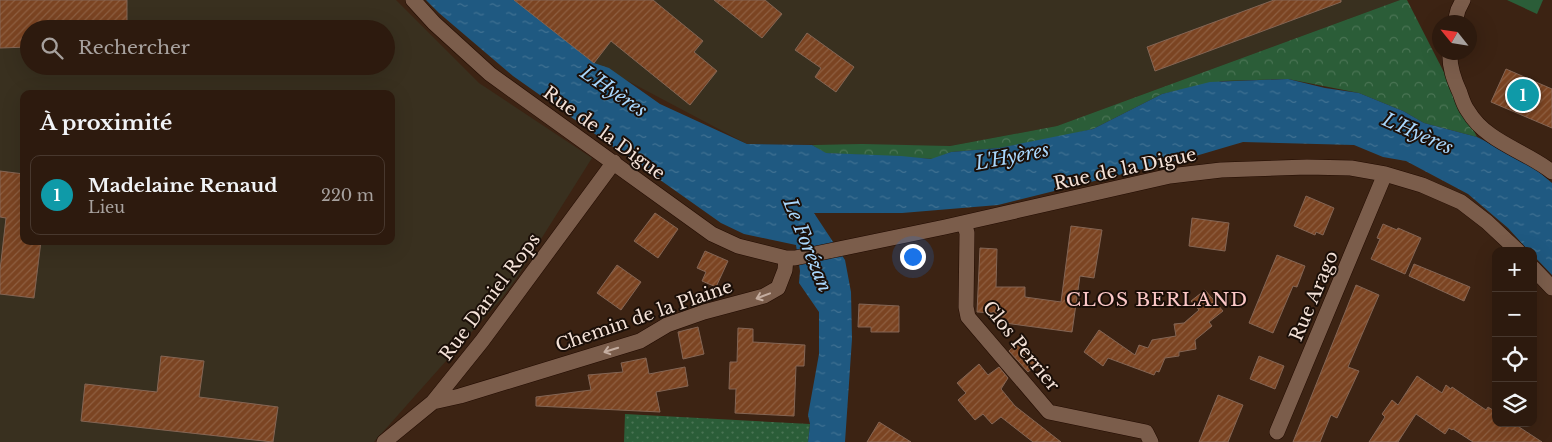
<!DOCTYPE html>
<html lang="fr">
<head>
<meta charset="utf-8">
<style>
  :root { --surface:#2d1a0e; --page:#352317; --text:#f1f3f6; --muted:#a7a19e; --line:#48382e; --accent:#bca0f2 }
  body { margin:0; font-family:"Libre Baskerville",serif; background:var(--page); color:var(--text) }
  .controls { position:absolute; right:15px; bottom:15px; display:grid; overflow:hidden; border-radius:10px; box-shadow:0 5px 20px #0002 }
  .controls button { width:45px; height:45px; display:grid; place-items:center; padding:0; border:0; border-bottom:1px solid var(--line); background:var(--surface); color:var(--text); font:25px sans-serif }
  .compass { position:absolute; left:1432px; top:15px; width:45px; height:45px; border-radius:50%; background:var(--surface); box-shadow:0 5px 20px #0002; rotate:300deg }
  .you { position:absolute; left:912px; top:256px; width:18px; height:18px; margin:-12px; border:4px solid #fff; border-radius:50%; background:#1a73e8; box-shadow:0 0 0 8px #1a73e833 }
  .badge { display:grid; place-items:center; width:32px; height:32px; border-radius:50%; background:var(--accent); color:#fff; font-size:16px; font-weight:700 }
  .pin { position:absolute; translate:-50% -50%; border:2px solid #fff; box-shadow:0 1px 5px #0006 }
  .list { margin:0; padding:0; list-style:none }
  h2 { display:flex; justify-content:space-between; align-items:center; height:65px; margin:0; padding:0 20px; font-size:21px }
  h2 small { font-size:16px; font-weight:400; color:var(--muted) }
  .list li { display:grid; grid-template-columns:32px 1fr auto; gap:15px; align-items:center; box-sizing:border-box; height:80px; margin:0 10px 10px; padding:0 10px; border:1px solid var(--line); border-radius:10px }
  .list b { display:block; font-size:19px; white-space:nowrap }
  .list p { margin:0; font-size:16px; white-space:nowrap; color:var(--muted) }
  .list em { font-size:16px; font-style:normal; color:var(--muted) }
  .icon { flex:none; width:28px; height:28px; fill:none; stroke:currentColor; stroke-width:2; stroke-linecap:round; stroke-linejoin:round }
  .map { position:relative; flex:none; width:1552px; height:442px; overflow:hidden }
  .search { position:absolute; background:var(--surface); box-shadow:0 5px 20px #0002; left:20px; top:20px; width:375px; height:55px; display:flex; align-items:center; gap:12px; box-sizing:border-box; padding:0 18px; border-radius:28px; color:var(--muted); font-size:19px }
  .panel { position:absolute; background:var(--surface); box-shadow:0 5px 20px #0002; left:20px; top:90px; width:375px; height:155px; border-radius:10px }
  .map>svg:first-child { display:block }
  .industrial { fill:#39301f; fill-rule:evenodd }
  .grass { fill:url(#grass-dots) }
  .forest { fill:url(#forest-crowns) }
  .pitch { fill:#2b5d38 }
  .water { fill:url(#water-ripples) }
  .building { fill:url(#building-hatch); stroke:#846554 }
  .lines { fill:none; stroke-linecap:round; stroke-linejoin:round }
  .minor-casing { stroke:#220b00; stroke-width:16 }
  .minor { stroke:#7b5d4b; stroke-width:15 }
  .oneway { stroke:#c4ada0 }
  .labels { text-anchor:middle; stroke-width:4; stroke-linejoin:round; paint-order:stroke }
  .street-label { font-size:18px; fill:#f4e2d8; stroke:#1b0f08 }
  .water-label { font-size:19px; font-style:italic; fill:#a9d7fd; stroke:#1b0f08 }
  .neighbourhood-label { font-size:19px; letter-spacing:1px; fill:#fcc8c8; stroke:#1b0f08 }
</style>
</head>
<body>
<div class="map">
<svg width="1552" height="442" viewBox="0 0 1552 442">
  <defs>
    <pattern id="grass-dots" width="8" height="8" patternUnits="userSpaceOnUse" patternTransform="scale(1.25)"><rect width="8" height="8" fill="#2b5d38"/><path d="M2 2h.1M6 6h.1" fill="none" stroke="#4a7454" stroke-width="1.8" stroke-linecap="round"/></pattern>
    <pattern id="forest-crowns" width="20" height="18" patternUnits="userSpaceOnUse" patternTransform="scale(1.25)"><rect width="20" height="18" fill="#2b5d38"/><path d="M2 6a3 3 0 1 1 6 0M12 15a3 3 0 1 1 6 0" fill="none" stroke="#4a7454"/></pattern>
    <pattern id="water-ripples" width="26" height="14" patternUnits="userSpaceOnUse" patternTransform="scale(1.25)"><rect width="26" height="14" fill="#1f5981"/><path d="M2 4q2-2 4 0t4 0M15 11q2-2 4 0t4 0" fill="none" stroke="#407192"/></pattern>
    <pattern id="building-hatch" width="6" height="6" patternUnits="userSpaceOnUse" patternTransform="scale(1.25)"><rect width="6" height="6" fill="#7b4422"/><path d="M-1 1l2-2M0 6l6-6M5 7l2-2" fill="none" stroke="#8e5f41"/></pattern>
  </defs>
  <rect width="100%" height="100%" fill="#3c2313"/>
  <!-- industrial -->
  <path class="industrial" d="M0 0H396L479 83 592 158 516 279 502 298 374 442H0ZM29 29H386V66H29ZM24 94H391V241H24Z
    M515 0H1400L1057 126 950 146 747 144 594 63Z"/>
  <!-- grass -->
  <path class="grass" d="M625 414 810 424 808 442H624Z"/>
  <!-- forest -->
  <path class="forest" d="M1400 0H1407L1477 137 1424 123 1403 111 1359 93 1288 79 1223 81 1162 94 1093 129 1047 140 999 148 951 152 934 159 825 153 812 145 862 144 950 146 1057 126Z"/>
  <!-- pitch -->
  <path class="pitch" d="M1507 0H1543L1537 14Z"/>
  <!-- water -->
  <path class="water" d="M426 0H514L594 63 609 68 660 104 747 144 812 145 826 153 901 156 931 159 951 152 999 148 1093 129 1162 94 1210 82 1288 79 1325 88 1359 93 1403 111 1424 123 1477 137 1527 162 1552 183V275L1533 255V251H1529L1508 228 1468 194 1406 161 1383 157 1354 145 1243 142 1199 155 998 205 902 213H814L845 260 851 292 852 339 845 442H808L810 424 808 415 819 354V312L799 283 800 271 796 245 744 234 721 223 513 76 439 13Z"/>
  <!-- building -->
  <path class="building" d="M0 0H127V29H29V47L0 48Z
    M514 0H653L703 41 694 52 717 71 690 105 611 41 594 63Z
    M714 0H765L782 14 762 38Z
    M1274 0H1341V2L1155 71 1147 47Z
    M807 33 854 67 836 92 815 77 821 68 795 50Z
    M1506 69 1552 89V128L1491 102Z
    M0 171 24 174V241H41L34 298 0 294V270L6 218 0 217Z
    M1306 196 1334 208 1323 235 1316 232 1315 235 1294 226Z
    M655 213 678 229 658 258 634 241Z
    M1192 218 1229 223 1225 251 1189 246Z
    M1383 224 1397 230 1398 228 1421 238 1405 274 1371 259 1380 239 1377 238Z
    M1071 226 1102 230 1094 278 1080 276 1072 332 997 322V313L977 312 980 248 997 249 996 287H1025V297L1061 302Z
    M705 251 728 261 716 287 702 281 706 272 697 268Z
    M1277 255 1305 266 1297 287 1293 286 1273 333 1249 323Z
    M1414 264 1470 287 1464 301 1409 276Z
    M617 265 641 282 621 310 597 293Z
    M1356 285 1379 295 1348 367 1359 371 1337 418 1331 415 1320 442H1293Z
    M1205 290 1223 311 1209 322 1212 326 1195 340 1196 349 1179 352V356L1165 358 1159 372 1156 371 1154 375 1108 358 1103 366 1084 352 1099 330 1135 355 1139 345 1148 348 1152 340 1176 336 1174 324 1184 323 1199 310 1191 301Z
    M859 304 899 306V332H871V327H858Z
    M698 327 704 354 683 359 678 332Z
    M738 328 753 329V342L805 345 804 366H796L794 416 735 413 736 389H729L730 362H737Z
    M1021 340 1040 362 1028 372 1009 351Z
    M161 356 204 361 199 397 278 407 273 442 81 421 85 384 157 392Z
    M1259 356 1284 366 1275 389 1250 379Z
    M646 358 649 374 685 367 688 386 656 392 660 412 536 406V397L591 390 588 375 623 372 621 363Z
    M979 364 988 375 999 367 1008 378 1001 389 1015 406 1061 442H1033L1001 417 992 424 983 414 975 420 958 400 966 393 957 383Z
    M1417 376 1442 393 1446 385 1451 389 1452 387 1486 410 1488 407 1496 412V423H1513L1542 442H1473L1453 429 1452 430 1449 428 1445 434 1416 414 1398 442H1369L1385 417 1382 414 1392 400 1398 405Z
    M1218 395 1243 405 1228 442H1199Z
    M879 422 911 442H867Z"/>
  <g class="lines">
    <!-- minor casing -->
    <g class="minor-casing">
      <path id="minor" d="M413 0 434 23 490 74 712 234 738 246 786 258H795L945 227 1170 176 1221 170 1307 167 1351 168 1385 174 1422 185 1461 202 1487 222 1518 251
        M1455 22 1458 10 1463 0
        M1450 52C1449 67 1454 80 1460 93 1462 99 1464 106 1468 111 1486 142 1526 151 1552 172
        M964 223 967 233 966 307 968 317 1049 412 1146 432 1151 442
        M1533 268 1552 288
        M433 402 460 396 640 341 667 325 704 312 764 296 778 288 785 270 786 258
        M1277 432 1385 174
        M384 442 433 402 482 341 614 162"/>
    </g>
    <!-- minor -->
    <use href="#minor" class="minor"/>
  </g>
  <!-- one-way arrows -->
  <defs><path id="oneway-shaft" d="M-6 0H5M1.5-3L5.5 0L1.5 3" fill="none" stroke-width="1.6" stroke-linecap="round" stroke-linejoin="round" transform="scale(1.25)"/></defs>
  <g class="oneway">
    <use href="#oneway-shaft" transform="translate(763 296) rotate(159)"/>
    <use href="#oneway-shaft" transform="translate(611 350) rotate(163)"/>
  </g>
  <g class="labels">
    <!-- street labels -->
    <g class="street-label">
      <text transform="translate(604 133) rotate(36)" y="6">Rue de la Digue</text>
      <text transform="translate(1125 169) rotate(-12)" y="6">Rue de la Digue</text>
      <text transform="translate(1314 296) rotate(-67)" y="6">Rue Arago</text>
      <text transform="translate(490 297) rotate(-53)" y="6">Rue Daniel Rops</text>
      <text transform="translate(644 316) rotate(-19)" y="6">Chemin de la Plaine</text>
      <text transform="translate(1021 346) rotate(51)" y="6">Clos Perrier</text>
    </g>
    <!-- water labels -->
    <g class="water-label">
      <text transform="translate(614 91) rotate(34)" y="7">L'Hyères</text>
      <text transform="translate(1418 133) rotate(24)" y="7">L'Hyères</text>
      <text transform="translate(1012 156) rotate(-11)" y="7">L'Hyères</text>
      <text transform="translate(808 245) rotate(68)" y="7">Le Forézan</text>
    </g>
    <!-- neighbourhood labels -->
    <g class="neighbourhood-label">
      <text x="1157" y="306">CLOS BERLAND</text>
    </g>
  </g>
</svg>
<div class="controls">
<button>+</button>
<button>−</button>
<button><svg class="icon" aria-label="locate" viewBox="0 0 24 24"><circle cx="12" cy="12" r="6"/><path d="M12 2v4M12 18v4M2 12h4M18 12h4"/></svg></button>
<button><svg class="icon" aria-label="layers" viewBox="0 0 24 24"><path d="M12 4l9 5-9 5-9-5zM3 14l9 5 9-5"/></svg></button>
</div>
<svg class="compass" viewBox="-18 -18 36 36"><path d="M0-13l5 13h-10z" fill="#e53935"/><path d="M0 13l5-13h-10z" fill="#a7a19e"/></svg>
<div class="you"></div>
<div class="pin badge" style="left:1523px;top:95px;background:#0f9aa8">1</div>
<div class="search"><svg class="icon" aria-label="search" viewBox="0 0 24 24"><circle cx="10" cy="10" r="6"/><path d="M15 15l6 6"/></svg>Rechercher</div>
<section class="panel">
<h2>À proximité<small></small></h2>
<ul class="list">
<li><span class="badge" style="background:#0f9aa8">1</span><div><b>Madelaine Renaud</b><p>Lieu</p></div><em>220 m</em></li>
</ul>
</section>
</div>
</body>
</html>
